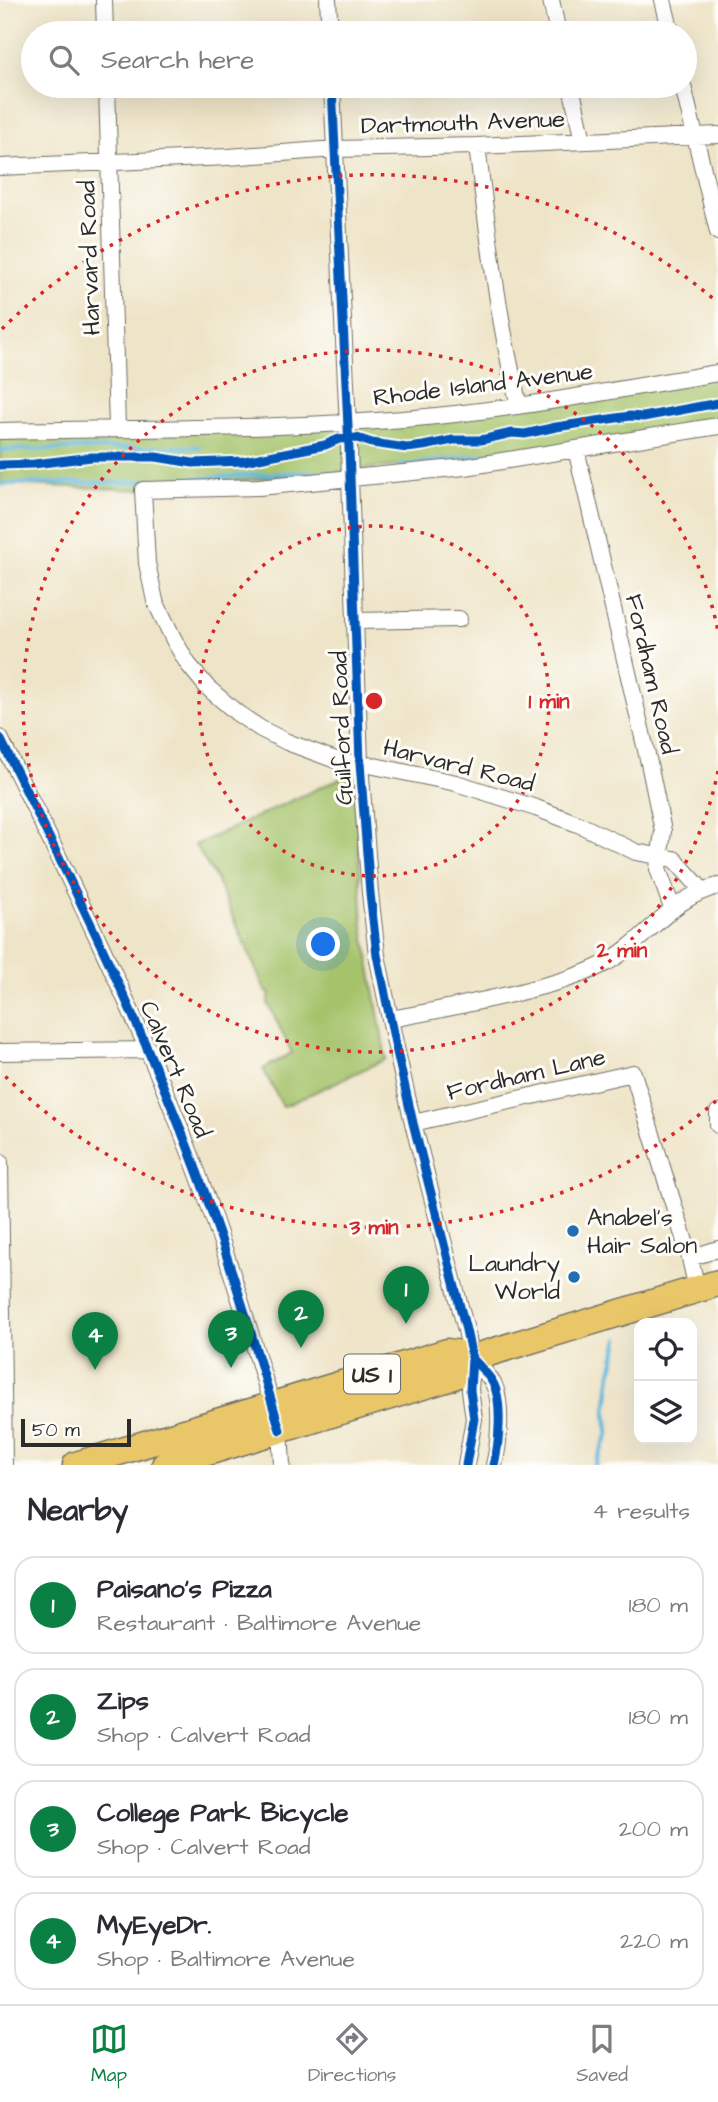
<!DOCTYPE html>
<html lang="en">
<head>
<meta charset="utf-8">
<style>
  :root { --surface:#fff; --page:#f2f2f3; --text:#2b2b33; --muted:#7c7c81; --line:#e1e1e2; --accent:#0b8043 }
  body { margin:0; font-family:"Architects Daughter",sans-serif; background:var(--page); color:var(--text) }
  .controls { position:absolute; right:21px; bottom:21px; display:grid; overflow:hidden; border-radius:14px; box-shadow:0 7px 28px #0002 }
  .controls button { width:63px; height:63px; display:grid; place-items:center; padding:0; border:0; border-bottom:2px solid var(--line); background:var(--surface); color:var(--text); font:35px sans-serif }
  .scale { position:absolute; left:21px; bottom:18px; width:110px; box-sizing:border-box; padding-left:7px; border:4px solid #2b2b2b; border-top:0; font-size:19px; line-height:24px; white-space:nowrap; color:#2b2b2b; -webkit-text-stroke:5px #fdfcf7; paint-order:stroke }
  .you { position:absolute; left:324px; top:945px; width:24px; height:24px; margin:-18px; border:5px solid #fff; border-radius:50%; background:#1a73e8; box-shadow:0 0 0 10px #1a73e833 }
  .badge { display:grid; place-items:center; width:46px; height:46px; border-radius:50%; background:var(--accent); color:#fff; font-size:23px; font-weight:700 }
  .pin { position:absolute; translate:-50% -58px; filter:drop-shadow(0 2px 4px #0008) }
  .pin::after { content:''; position:absolute; top:37px; width:24px; height:21px; background:inherit; clip-path:polygon(0 0,100% 0,50% 100%) }
  .list { margin:0; padding:0; list-style:none }
  h2 { display:flex; justify-content:space-between; align-items:center; height:91px; margin:0; padding:0 28px; font-size:30px }
  h2 small { font-size:23px; font-weight:400; color:var(--muted) }
  .list li { display:grid; grid-template-columns:46px 1fr auto; gap:21px; align-items:center; box-sizing:border-box; height:98px; margin:0 14px 14px; padding:0 14px; border:2px solid var(--line); border-radius:21px }
  .list b { display:block; font-size:26px; white-space:nowrap }
  .list p { margin:0; font-size:23px; white-space:nowrap; color:var(--muted) }
  .list em { font-size:23px; font-style:normal; color:var(--muted) }
  .icon { flex:none; width:38px; height:38px; fill:none; stroke:currentColor; stroke-width:2; stroke-linecap:round; stroke-linejoin:round }
  .map { position:relative; flex:none; width:718px; height:1465px; overflow:hidden }
  .search { position:absolute; background:var(--surface); box-shadow:0 7px 28px #0002; left:21px; right:21px; top:21px; height:77px; display:flex; align-items:center; gap:18px; box-sizing:border-box; padding:0 24px; border-radius:38px; color:var(--muted); font-size:26px }
  .sheet { height:539px; background:var(--surface) }
  nav { display:flex; justify-content:space-around; align-items:center; box-sizing:border-box; height:98px; border-top:2px solid var(--line); background:var(--surface); font-size:19px; color:var(--muted) }
  nav a { display:grid; justify-items:center; gap:4px }
  nav .on { color:var(--accent) }
  .map>svg:first-child { display:block }
  .green { fill:#a5c36a; stroke:#68774a; stroke-width:2 }
  .lines { fill:none; stroke-linecap:round; stroke-linejoin:round }
  .stream { stroke:#5fb6dc; stroke-width:4.5 }
  .street-casing { stroke:#6f6c62; stroke-width:18 }
  .primary-casing { stroke:#6f6c62; stroke-width:29 }
  .street { stroke:#fff; stroke-width:16 }
  .primary { stroke:#e9c769; stroke-width:26 }
  .cycleway-casing { stroke:#fdfcf7; stroke-width:13 }
  .cycleway { stroke:#0057b8; stroke-width:9 }
  .ring { fill:none; stroke:#d62828; stroke-width:3.5; stroke-dasharray:3.5 7 }
  .poi-dot { fill:#1f6fb2; stroke:#fdfcf7; stroke-width:2.5 }
  .labels { text-anchor:middle; stroke-width:6; stroke-linejoin:round; paint-order:stroke }
  .shield { fill:#fdfcf7; stroke:#6a6a68; stroke-width:2 }
  .shield-label { font-size:23px; font-weight:bold; fill:#2b2b2b }
  .street-label { font-size:24px; fill:#2b2b2b; stroke:#fdfcf7 }
  .poi-label { font-size:24px; fill:#2b2b2b; stroke:#fdfcf7; text-anchor:start }
  .centre { fill:#d62828; stroke:#fdfcf7; stroke-width:3.5 }
  .ring-label { font-size:21px; text-anchor:middle; font-weight:bold; fill:#d62828; stroke:#fdfcf7; stroke-width:6; stroke-linejoin:round; paint-order:stroke }
</style>
</head>
<body>
<div class="map">
<svg width="718" height="1465" viewBox="0 0 718 1465">
  <rect width="100%" height="100%" fill="#fdfcf7"/>
  <filter id="ink" filterUnits="userSpaceOnUse"><feTurbulence type="fractalNoise" baseFrequency=".0143" numOctaves="2"/><feDisplacementMap in="SourceGraphic" scale="14" xChannelSelector="R" yChannelSelector="G"/><feConvolveMatrix kernelMatrix="1 2 1 2 8 2 1 2 1" color-interpolation-filters="sRGB"/></filter>
  <filter id="wash" filterUnits="userSpaceOnUse"><feTurbulence type="fractalNoise" baseFrequency=".00686" numOctaves="4" result="noise"/><feDisplacementMap in="SourceGraphic" scale="28" xChannelSelector="R" yChannelSelector="G"/><feGaussianBlur stdDeviation="1.57" result="paint"/><feColorMatrix in="noise" values="0 0 0 0 0 0 0 0 0 0 0 0 0 0 0 0 0 1.4 0 .05"/><feComposite in="paint" operator="in"/></filter>
  <g filter="url(#wash)">
    <rect width="100%" height="100%" fill="#eee4c7"/>
    <!-- green -->
    <path class="green" d="M718 373V426L576 449 143 490 0 484V439L117 433 308 430Z
      M345 776 355 786 363 926 386 1059 283 1107 263 1069 292 1053 268 1003 270 993 266 992 216 879 195 845Z"/>
    <g class="lines">
      <!-- stream -->
      <path class="stream" d="M0 450 200 447
        M399 466 508 452
        M0 484 135 482 289 473H327
        M595 1465 608 1434 606 1412 611 1373 619 1339"/>
    </g>
  </g>
  <g filter="url(#ink)">
    <g class="lines">
      <!-- street casing -->
      <g class="street-casing">
        <path id="street" d="M104 0 105 33
          M328 0 330 33
          M551 0 558 33
          M663 0 671 33
          M107 86 117 428
          M332 86 349 448 360 763 370 893 377 955 395 1043 413 1123 466 1330 472 1358 470 1390 474 1419 466 1465
          M571 86 583 141
          M683 86 718 232
          M477 146C488 233 498 320 519 406
          M0 167 228 157 335 149 477 146 718 135
          M0 431C134 428 269 430 403 419 509 411 613 390 718 373
          M576 449 649 763 663 831 658 869 672 908
          M356 621 459 619
          M0 738C67 873 134 1008 188 1148 221 1232 246 1319 272 1405L280 1430 282 1465
          M702 890 674 859 636 852 578 824 536 808 456 783 360 763 341 762 287 742 261 729 237 713 207 687 188 664 174 640 155 601 147 563 143 490 259 487 465 467 718 426
          M390 1019C431 1012 472 1003 512 994 543 986 575 979 604 964 647 941 669 898 718 886
          M0 1052 149 1050
          M718 1112V1125
          M413 1123 633 1073 690 1258 697 1290
          M0 1162 4 1465
          M690 1258 718 1249
          M472 1358C479 1366 488 1374 493 1383 503 1401 499 1445 494 1465"/>
      </g>
      <!-- primary casing -->
      <g class="primary-casing">
        <path id="primary" d="M76 1465 447 1352 462 1354 472 1358
          M165 1465 446 1379 458 1374 472 1358 718 1283"/>
      </g>
      <!-- street -->
      <use href="#street" class="street"/>
      <!-- primary -->
      <use href="#primary" class="primary"/>
      <!-- cycleway casing -->
      <g class="cycleway-casing">
        <path id="cycleway" d="M332 86 349 448 360 763 370 893 377 955 395 1043 413 1123 466 1330 472 1358 470 1390 474 1419 466 1465
          M0 465 34 464 92 457H156L193 463 244 461 325 445 339 439 357 438 372 443 407 448 423 446 453 440H481L512 433 525 434 556 427 630 416 643 417 718 403
          M0 738C67 873 134 1008 188 1148 224 1240 252 1335 280 1430
          M472 1358C479 1366 488 1374 493 1383 503 1401 499 1445 494 1465"/>
      </g>
      <!-- cycleway -->
      <use href="#cycleway" class="cycleway"/>
    </g>
  </g>
  <!-- distance rings -->
  <g class="ring">
    <circle cx="374" cy="701" r="175"/>
    <path d="M718 771A351 351 0 1 1 718 631"/>
    <path d="M716 1101A526 526 0 0 1 2 1073M2 329A526 526 0 0 1 716 301"/>
  </g>
  <!-- markers -->
  <g class="poi-dot">
    <circle cx="573" cy="1231" r="7"/>
    <circle cx="574" cy="1277" r="7"/>
  </g>
  <g class="labels">
    <!-- shield labels -->
    <rect class="shield" x="344" y="1354.5" width="56" height="39" rx="5"/>
    <g class="shield-label">
      <text x="372" y="1382">US 1</text>
    </g>
    <!-- street labels -->
    <g class="street-label">
      <text transform="translate(463 122) rotate(-2)" y="8">Dartmouth Avenue</text>
      <text transform="translate(89 258) rotate(-92)" y="8">Harvard Road</text>
      <text transform="translate(483 384) rotate(-7)" y="8">Rhode Island Avenue</text>
      <text transform="translate(652 674) rotate(77)" y="8">Fordham Road</text>
      <text transform="translate(341 728) rotate(-92)" y="8">Guilford Road</text>
      <text transform="translate(459 765) rotate(14)" y="8">Harvard Road</text>
      <text transform="translate(176 1069) rotate(67)" y="8">Calvert Road</text>
      <text transform="translate(526 1074) rotate(-13)" y="8">Fordham Lane</text>
    </g>
    <!-- poi labels -->
    <g class="poi-label">
      <text x="587" y="1225">Anabel's<tspan x="587" dy="28">Hair Salon</tspan></text>
      <text x="560" y="1271" text-anchor="end">Laundry<tspan x="560" dy="28">World</tspan></text>
    </g>
  </g>
  <circle cx="374" cy="701" r="10" class="centre"/>
  <g class="ring-label">
    <text x="549" y="708">1 min</text>
    <text x="622" y="957">2 min</text>
    <text x="374" y="1234">3 min</text>
  </g>
</svg>
<div class="controls">
<button><svg class="icon" aria-label="locate" viewBox="0 0 24 24"><circle cx="12" cy="12" r="6"/><path d="M12 2v4M12 18v4M2 12h4M18 12h4"/></svg></button>
<button><svg class="icon" aria-label="layers" viewBox="0 0 24 24"><path d="M12 4l9 5-9 5-9-5zM3 14l9 5 9-5"/></svg></button>
</div>
<div class="scale">50 m</div>
<div class="you"></div>
<div class="pin badge" style="left:406px;top:1324px">1</div>
<div class="pin badge" style="left:301px;top:1348px">2</div>
<div class="pin badge" style="left:231px;top:1368px">3</div>
<div class="pin badge" style="left:95px;top:1370px">4</div>
<div class="search"><svg class="icon" aria-label="search" viewBox="0 0 24 24"><circle cx="10" cy="10" r="6"/><path d="M15 15l6 6"/></svg>Search here</div>
</div>
<section class="sheet">
<h2>Nearby<small>4 results</small></h2>
<ul class="list">
<li><span class="badge">1</span><div><b>Paisano's Pizza</b><p>Restaurant · Baltimore Avenue</p></div><em>180 m</em></li>
<li><span class="badge">2</span><div><b>Zips</b><p>Shop · Calvert Road</p></div><em>180 m</em></li>
<li><span class="badge">3</span><div><b>College Park Bicycle</b><p>Shop · Calvert Road</p></div><em>200 m</em></li>
<li><span class="badge">4</span><div><b>MyEyeDr.</b><p>Shop · Baltimore Avenue</p></div><em>220 m</em></li>
</ul>
</section>
<nav>
<a class="on"><svg class="icon" aria-label="map" viewBox="0 0 24 24"><path d="M3 6l6-2 6 2 6-2v14l-6 2-6-2-6 2zM9 4v14M15 6v14"/></svg>Map</a>
<a><svg class="icon" aria-label="directions" viewBox="0 0 24 24"><path d="M12 3l9 9-9 9-9-9zM9 14v-3h6M13 9l2 2-2 2"/></svg>Directions</a>
<a><svg class="icon" aria-label="saved" viewBox="0 0 24 24"><path d="M7 4h10v16l-5-4-5 4z"/></svg>Saved</a>
</nav>
</body>
</html>
